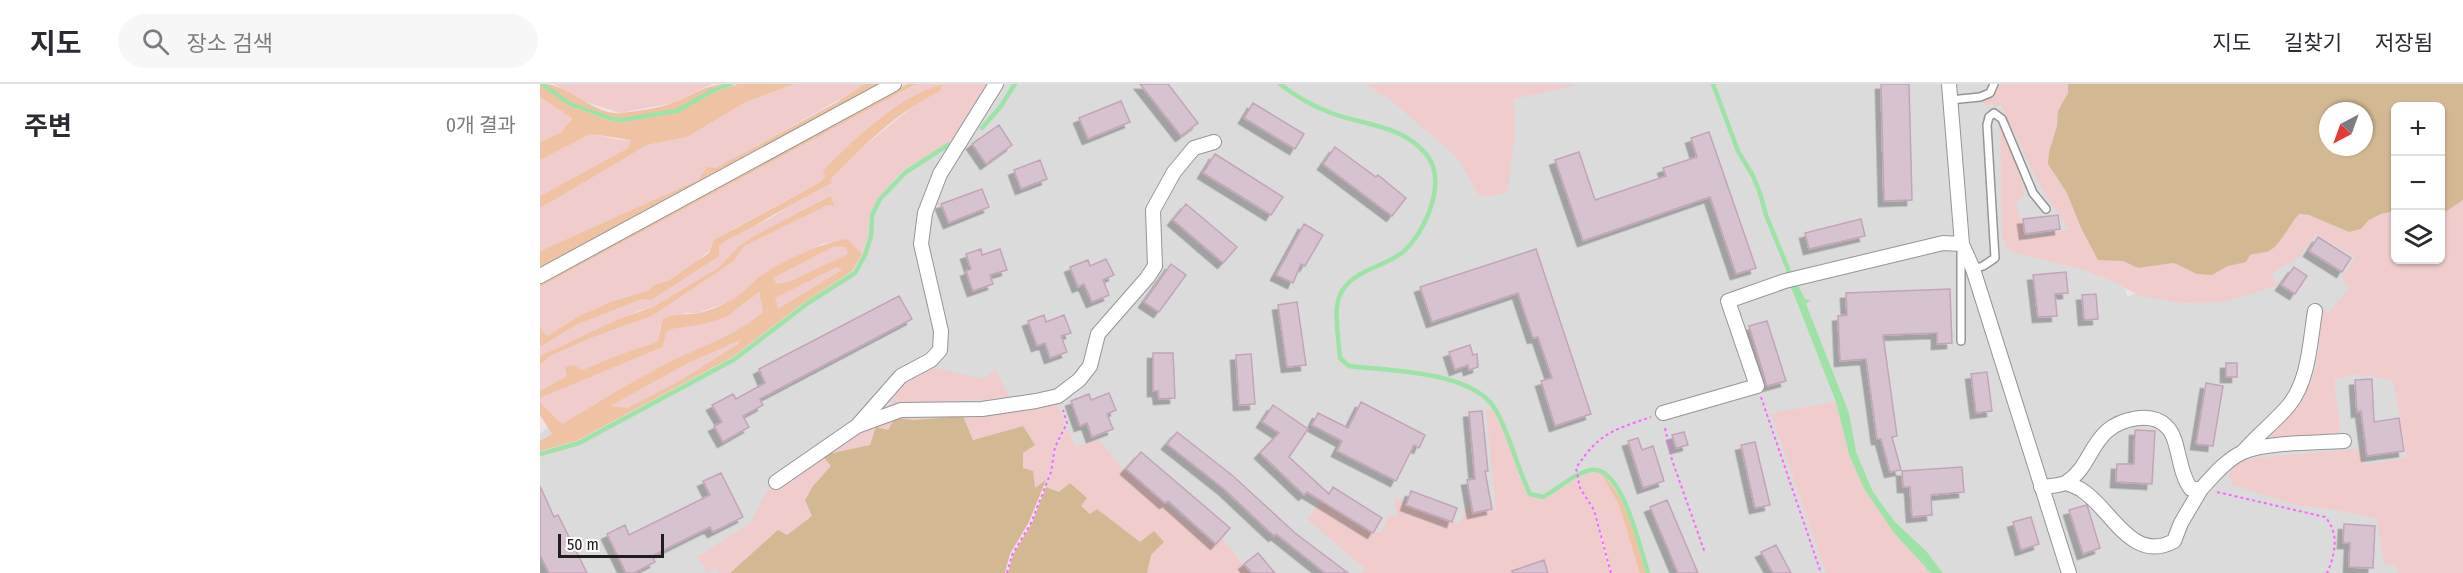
<!DOCTYPE html>
<html lang="ko">
<head>
<meta charset="utf-8">
<style>
  :root { --surface:#fff; --page:#f7f7f7; --text:#2b2b33; --muted:#7c7c81; --line:#e1e1e2 }
  body { margin:0; font-family:"Fira Sans Condensed","Noto Sans KR",sans-serif; background:var(--page); color:var(--text) }
  .controls { position:absolute; right:18px; top:18px; display:grid; overflow:hidden; border-radius:9px; box-shadow:0 2px 4px #0004 }
  .controls button { width:54px; height:54px; display:grid; place-items:center; padding:0; border:0; border-bottom:2px solid var(--line); background:var(--surface); color:var(--text); font:30px sans-serif }
  .compass { position:absolute; left:1779px; top:18px; width:54px; height:54px; border-radius:50%; background:var(--surface); box-shadow:0 2px 4px #0004; rotate:221deg }
  .scale { position:absolute; left:18px; bottom:15px; width:106px; box-sizing:border-box; padding-left:6px; border:3px solid #1e1e1e; border-top:0; font-size:16px; line-height:21px; white-space:nowrap; color:#1e1e1e; -webkit-text-stroke:4px #fff; paint-order:stroke }
  .list { margin:0; padding:0; list-style:none }
  h2 { display:flex; justify-content:space-between; align-items:center; height:78px; margin:0; padding:0 24px; font-size:26px }
  h2 small { font-size:20px; font-weight:400; color:var(--muted) }
  .icon { flex:none; width:33px; height:33px; fill:none; stroke:currentColor; stroke-width:2; stroke-linecap:round; stroke-linejoin:round }
  .map { position:relative; flex:none; width:1923px; height:489px; overflow:hidden }
  header { display:flex; align-items:center; gap:36px; box-sizing:border-box; height:84px; padding:0 30px; background:var(--surface); border-bottom:2px solid var(--line) }
  header strong { font-size:28px }
  nav { display:flex; gap:33px; margin-inline-start:auto; font-size:21px }
  .search { width:420px; height:54px; background:var(--page); display:flex; align-items:center; gap:15px; box-sizing:border-box; padding:0 21px; border-radius:33px; color:var(--muted); font-size:22px }
  main { display:flex }
  aside { flex:1; background:var(--surface) }
  .map>svg:first-child { display:block }
  .residential { fill:#dcdbdc }
  .farmland { fill:#f1cccd }
  .grass { fill:#efc2a3; fill-rule:evenodd }
  .forest { fill:#d3b993; fill-rule:evenodd }
  .water { fill:#9fe2a7 }
  .lines { fill:none; stroke-linecap:round; stroke-linejoin:round }
  .stream { stroke:#9fe2a7; stroke-width:4.5 }
  .building { fill:#d7c2d0; stroke:#c3a4b8; stroke-width:1.5; filter:url(#shadow) }
  .service-casing { stroke:#959595; stroke-width:10 }
  .minor-casing { stroke:#959595; stroke-width:16 }
  .path { stroke:#fe64ff; stroke-width:2; stroke-dasharray:3 3; stroke-linecap:butt }
  .service { stroke:#fff; stroke-width:7 }
  .minor { stroke:#fff; stroke-width:14 }
</style>
</head>
<body>
<header>
<strong>지도</strong>
<div class="search"><svg class="icon" aria-label="search" viewBox="0 0 24 24"><circle cx="10" cy="10" r="6"/><path d="M15 15l6 6"/></svg>장소 검색</div>
<nav><a>지도</a><a>길찾기</a><a>저장됨</a></nav>
</header>
<main>
<aside>
<h2>주변<small>0개 결과</small></h2>
<ul class="list">
</ul>
</aside>
<div class="map">
<svg width="1923" height="489" viewBox="0 0 1923 489">
  <defs>
    <filter id="shadow"><feDropShadow dx="-5.5" dy="5.5" stdDeviation="0" flood-color="#0004"/></filter>
  </defs>
  <rect width="100%" height="100%" fill="#f0e3e8"/>
  <!-- residential -->
  <path class="residential" d="M413 0H1544L1587 213 1796 121 1856 176 1882 489H1080L1058 445 967 489H618L418 335 188 489H0V349L280 171Z"/>
  <!-- farmland -->
  <path class="farmland" d="M14 0H172L133 19 80 29 46 18Z
    M255 0H324L301 16H298L176 85 167 83 158 96 0 167V124L3 121 107 61 147 53 206 18Z
    M376 0H401L379 9 340 36 302 68 284 87 285 93 279 99 193 145 153 181 128 197 116 200 107 207 73 217 39 232 7 252 0 243V203Z
    M403 0H452L419 52 364 85 338 113 329 130 328 151 322 170 307 155 282 160 219 194 203 210 188 218 158 229H144L120 243 117 258 81 270 42 286 25 283 28 292 0 307V281L10 272 56 252 112 232 194 177 204 162 288 121 295 122 292 113 214 152 198 163 178 184 113 223 99 227 0 272V263L36 241 102 215 111 216 185 157 231 134 265 111 292 100 289 97 318 67 381 16 400 7Z
    M826 0H1033L1034 2 974 15 975 51 967 109 940 113 916 72 850 16Z
    M1462 0H1528V9L1518 27 1517 42 1509 68 1517 95 1527 109 1541 144 1583 177 1598 184 1634 179 1657 190 1672 191 1688 182 1706 178 1710 171 1731 167 1742 155 1748 141 1758 130 1769 131 1809 148 1821 145 1829 136 1841 130 1855 127 1856 176H1900L1901 131 1923 116V489H1858L1857 482 1844 480 1837 434 1790 425 1757 421 1692 401 1689 392 1693 383 1703 376 1734 372 1820 365 1825 381 1867 373 1853 297 1831 292 1814 291 1794 296 1801 350 1729 354 1730 349 1760 315 1771 298 1776 283 1779 259 1778 229 1781 224 1788 229 1810 204 1802 194 1815 173 1776 150 1759 173 1731 190 1739 201 1684 218 1642 219 1600 212 1568 195 1537 184 1476 169 1466 163 1462 149 1460 42 1476 76 1484 109 1476 119 1486 154 1529 145 1502 106 1461 22 1443 21 1441 15 1450 11Z
    M0 13 32 33 20 49 0 58Z
    M51 50 81 56 92 55 88 64 0 112V76Z
    M295 162 306 163 308 170 251 197 236 200 233 194Z
    M297 183 302 186 238 225 234 214Z
    M218 208 223 228 208 240 163 265 126 280 22 340 0 318V314L123 263 126 249 131 244 164 240 200 223Z
    M200 255 198 260 143 295 88 324 69 322 148 279Z
    M396 284 443 295 456 286 470 314 353 320 355 310 365 299 383 288Z
    M516 316 525 340 514 362 510 387 506 396 495 405 483 385V369L495 361 483 342 433 356 423 332 374 336 355 334 348 346 331 361 293 369 291 363 320 344 361 329Z
    M1296 318 1309 370 1325 406 1355 450 1391 489H1286L1231 329Z
    M952 325 971 363 978 391 988 412 1004 416 1038 394 1039 405 1053 426 1070 489H821L825 485 767 435 784 414 841 450 849 431 858 434 854 413 919 440 926 424 956 426 946 326Z
    M527 344 535 363 558 355 581 383 675 461 681 454 710 489H607L611 471 624 458H600L557 425 551 430 519 408 506 403 512 388 517 363Z
    M281 370 291 382 273 402V432L247 451 238 446 190 489H180L176 484 168 488 157 473 210 439 227 407Z
    M1053 388 1062 390 1079 421 1100 489H1072L1055 425 1041 404 1040 393Z"/>
  <!-- grass -->
  <path class="grass" d="M4 0C28 0 55 32 81 29 97 27 117 25 132 19 153 12 164 0 188 0L174 5 136 26 83 35 72 34 31 19Z
    M198 0H255L206 18 147 53 107 61 0 124V112L88 64 91 56 51 50 0 76V58L20 49 32 34 0 13V1L29 22 71 37 83 38 137 29 175 8Z
    M324 0H345L0 187V167L158 96 167 83 176 84 301 16Z
    M367 0H376L0 203V197Z
    M403 0 400 7C358 27 322 63 290 96L293 99C255 116 222 140 185 157L179 162V172L111 216 102 215 36 241 0 263V243L7 252 39 232 73 217 107 207 116 200 128 197 169 169 174 156 279 99 285 93 283 87C314 55 359 12 403 0Z
    M291 112 295 122 288 121 204 162 194 177 112 232 56 252 10 272 0 281V272L79 235 113 223 178 184 198 163 214 152Z
    M307 155 322 170 312 187 266 217 194 272 38 356 0 367V357L12 350 0 331V318L22 340C56 320 91 298 126 280 159 263 194 253 223 228L219 208 186 233 164 240 131 245 126 249 123 263 0 314V307L27 292 25 283 34 281 42 286 81 270 117 258 123 235C135 229 145 231 159 229 169 227 180 222 189 217 202 211 208 203 218 194 237 179 283 158 307 155ZM295 162 306 163 308 170 251 197 237 200 233 194ZM297 183 302 186 238 225 235 214ZM200 256 198 260 143 295 88 324 70 322 148 279Z
    M1062 390C1088 415 1095 455 1106 489H1100L1079 421Z"/>
  <!-- forest -->
  <path class="forest" d="M1528 0H1923V116L1901 131 1900 22H1856L1855 127 1841 130 1829 136 1821 145 1809 148 1769 131 1759 130C1750 140 1739 163 1729 167 1724 169 1716 169 1710 171L1706 178 1688 182 1672 191 1657 190 1634 179 1598 184 1583 177 1558 176 1541 144 1527 109 1508 80 1509 68 1517 42 1518 27 1528 9ZM1788 27H1824V63H1788Z
    M423 332 433 356 483 342 495 361 483 369V384L493 387 495 404 506 396 489 438 470 470 465 489H190L238 446 247 451 272 432 265 416 273 402 291 382 281 370 291 363 293 369 330 361 336 343 348 346 355 334 374 336Z
    M530 399 547 414 541 422 550 430 557 425 600 458 614 447 624 458 611 471 607 489H468L473 471 492 439 506 403 519 408Z"/>
  <!-- water -->
  <path class="water" d="M1258 201 1265 215 1271 216 1266 220 1309 329 1316 368 1333 408 1355 438 1386 467 1403 489H1391L1355 450 1325 406 1317 389 1309 370 1296 318 1251 203Z"/>
  <g class="lines">
    <!-- stream -->
    <path class="stream" d="M2 0 30 20 72 35 83 36 137 27 174 6 191 0
      M740 0C755 12 773 22 791 29 823 41 862 41 886 70 908 96 886 148 863 168 845 183 811 186 800 211 793 226 799 258 800 274L809 282C849 287 933 287 955 325 971 352 976 382 990 410L1003 413C1018 405 1035 389 1051 386 1082 380 1101 467 1108 489
      M1173 0 1198 67 1213 92 1220 109 1226 131 1255 202
      M442 44 461 22 475 0
      M0 370 39 359 195 275 268 219 315 189 325 171 331 152 332 131 340 115 366 88 408 61"/>
  </g>
  <!-- building -->
  <path class="building" d="M600 0H628L658 39 641 52Z
    M1341 0H1369L1372 116 1344 117Z
    M581 17 590 38 548 55 539 34Z
    M713 19 764 50 755 65 704 34Z
    M459 41 472 61 446 80 432 60Z
    M1169 48 1216 184 1196 190 1170 113 1043 157 1015 76 1039 68 1055 116 1126 92 1123 84 1157 73 1151 54Z
    M795 63 836 93 838 91 866 114 852 132 783 80Z
    M675 70 743 113 731 131 663 89Z
    M500 76 507 95 481 105 474 86Z
    M442 105 449 123 409 139 401 120Z
    M646 120 697 163 683 179 633 136Z
    M1518 131 1520 145 1485 150 1483 135Z
    M1321 135 1325 152 1269 165 1265 149Z
    M764 140 783 151 765 182 761 180 753 199 736 191Z
    M1778 153 1811 174 1802 188 1769 167Z
    M441 165 442 171 460 165 467 186 450 191 453 200 433 207 426 187 431 185 426 170Z
    M996 165 1051 330 1015 342 1001 297 1012 294 998 253 993 254 978 209 892 238 880 203Z
    M566 175 574 191 563 196 569 211 552 218 544 200 538 203 530 183 548 176 550 182Z
    M631 180 646 191 619 228 604 218Z
    M1754 183 1767 192 1755 210 1741 201Z
    M1526 188 1528 209 1515 210 1517 232 1498 233 1493 191Z
    M1410 205 1412 259 1397 260V249L1343 251 1357 352 1352 353 1361 386 1350 388 1341 355H1337L1326 275 1300 277 1298 232 1307 231 1306 209Z
    M1556 210 1558 235 1544 236 1542 211Z
    M359 212 372 235 220 315 223 321 203 332 209 343 183 358 174 342 182 338 172 321 193 310 196 315 225 299 219 285Z
    M757 218 766 281 747 283 738 221Z
    M504 231 506 238 524 231 531 249 521 252 527 268 510 274 505 259 497 262 488 237Z
    M1227 237 1246 297 1227 302 1209 242Z
    M930 261 933 271 937 270 938 283 929 286 928 281 915 286 909 268Z
    M613 269H633L635 314 619 315 618 307H613Z
    M711 270 715 320 699 321 696 271Z
    M1686 279H1697V293H1686Z
    M1447 288 1452 327 1436 329 1431 290Z
    M1832 295 1834 338 1859 334 1864 367 1827 372 1821 327 1817 328 1815 296Z
    M1666 299 1683 302 1673 362 1656 360Z
    M569 309 576 326 567 330 573 345 552 353 547 339 540 342 531 317 549 310 551 316Z
    M821 318 885 351 879 364 874 361 856 397 797 367 802 357 772 341 778 329 808 344Z
    M733 321 768 345 749 373 789 410 793 403 842 434 833 449 767 408 764 411 720 369 739 349 722 338Z
    M942 327 948 387H945L952 425 933 429 927 396 935 395 929 328Z
    M1595 346 1615 347 1612 400 1576 398 1577 380H1594Z
    M637 348 693 392 755 449 808 489H785L736 450 734 452 684 405 627 360Z
    M1144 348 1148 361 1136 364 1132 351Z
    M1098 354 1102 366 1113 362 1124 397 1103 404 1088 357Z
    M1215 358 1230 421 1215 424 1201 361Z
    M601 368 690 444 676 460 628 417 625 419 586 385Z
    M1422 383 1424 408 1391 411 1392 431 1372 433 1370 403H1363L1362 387Z
    M181 389 203 433 173 448 170 443 112 472 115 478 94 489H86L67 450 85 441 89 451 170 411 163 397Z
    M0 402 14 433 18 431 47 489H9L0 471Z
    M871 407 917 424 912 438 866 421Z
    M1127 416 1158 489H1138L1110 423Z
    M1547 421 1560 464 1543 470 1529 426Z
    M1491 433 1499 460 1481 466 1473 438Z
    M1804 440 1835 442 1833 484 1809 483 1810 459H1803Z
    M1236 461 1251 489H1233L1221 468Z
    M718 469 735 489H712L704 480Z
    M1004 476 1008 489H973L972 487Z"/>
  <g class="lines">
    <!-- service casing -->
    <g class="service-casing">
      <path id="service" d="M1410 16 1440 13 1450 9 1454 0
        M1433 185 1443 182 1455 174 1447 41 1449 33 1454 29 1462 35 1493 109 1506 125
        M1421 257V169"/>
    </g>
    <!-- minor casing -->
    <g class="minor-casing">
      <path id="minor" d="M1409 0 1422 160 1433 185 1529 489
        M0 192 354 0
        M1123 329 1217 302 1188 217 1245 197 1403 159 1422 160
        M317 342 361 326 442 325 496 317 518 312 539 296 550 282 558 250 607 194 615 182 613 126 634 88 654 64 674 58
        M1703 368C1717 351 1735 338 1749 321 1769 296 1770 258 1775 227
        M236 398 317 342 361 292 391 276 400 266 401 247 381 160 385 129 400 90 456 0
        M1526 399C1531 401 1538 403 1543 407 1571 425 1592 480 1634 457L1641 439 1661 405
        M1501 403C1509 402 1521 402 1527 398 1547 385 1550 362 1567 347 1581 335 1611 327 1626 342 1640 354 1637 387 1651 405H1661C1673 392 1686 376 1703 368 1727 358 1776 359 1804 357"/>
    </g>
    <!-- path -->
    <path class="path" d="M1221 313 1281 489
      M1125 344 1132 376 1165 469
      M1677 408 1785 433C1800 449 1795 471 1787 489
      M467 489 472 471 491 439 511 388 515 363 527 339 523 326
      M1071 489 1054 426 1040 404 1036 384C1059 349 1073 346 1111 333"/>
    <!-- service -->
    <use href="#service" class="service"/>
    <!-- minor -->
    <use href="#minor" class="minor"/>
  </g>
</svg>
<div class="controls">
<button>+</button>
<button>−</button>
<button><svg class="icon" aria-label="layers" viewBox="0 0 24 24"><path d="M12 4l9 5-9 5-9-5zM3 14l9 5 9-5"/></svg></button>
</div>
<svg class="compass" viewBox="-18 -18 36 36"><path d="M0-13l5 13h-10z" fill="#e53935"/><path d="M0 13l5-13h-10z" fill="#7c7c81"/></svg>
<div class="scale">50 m</div>
</div>
</main>
</body>
</html>
